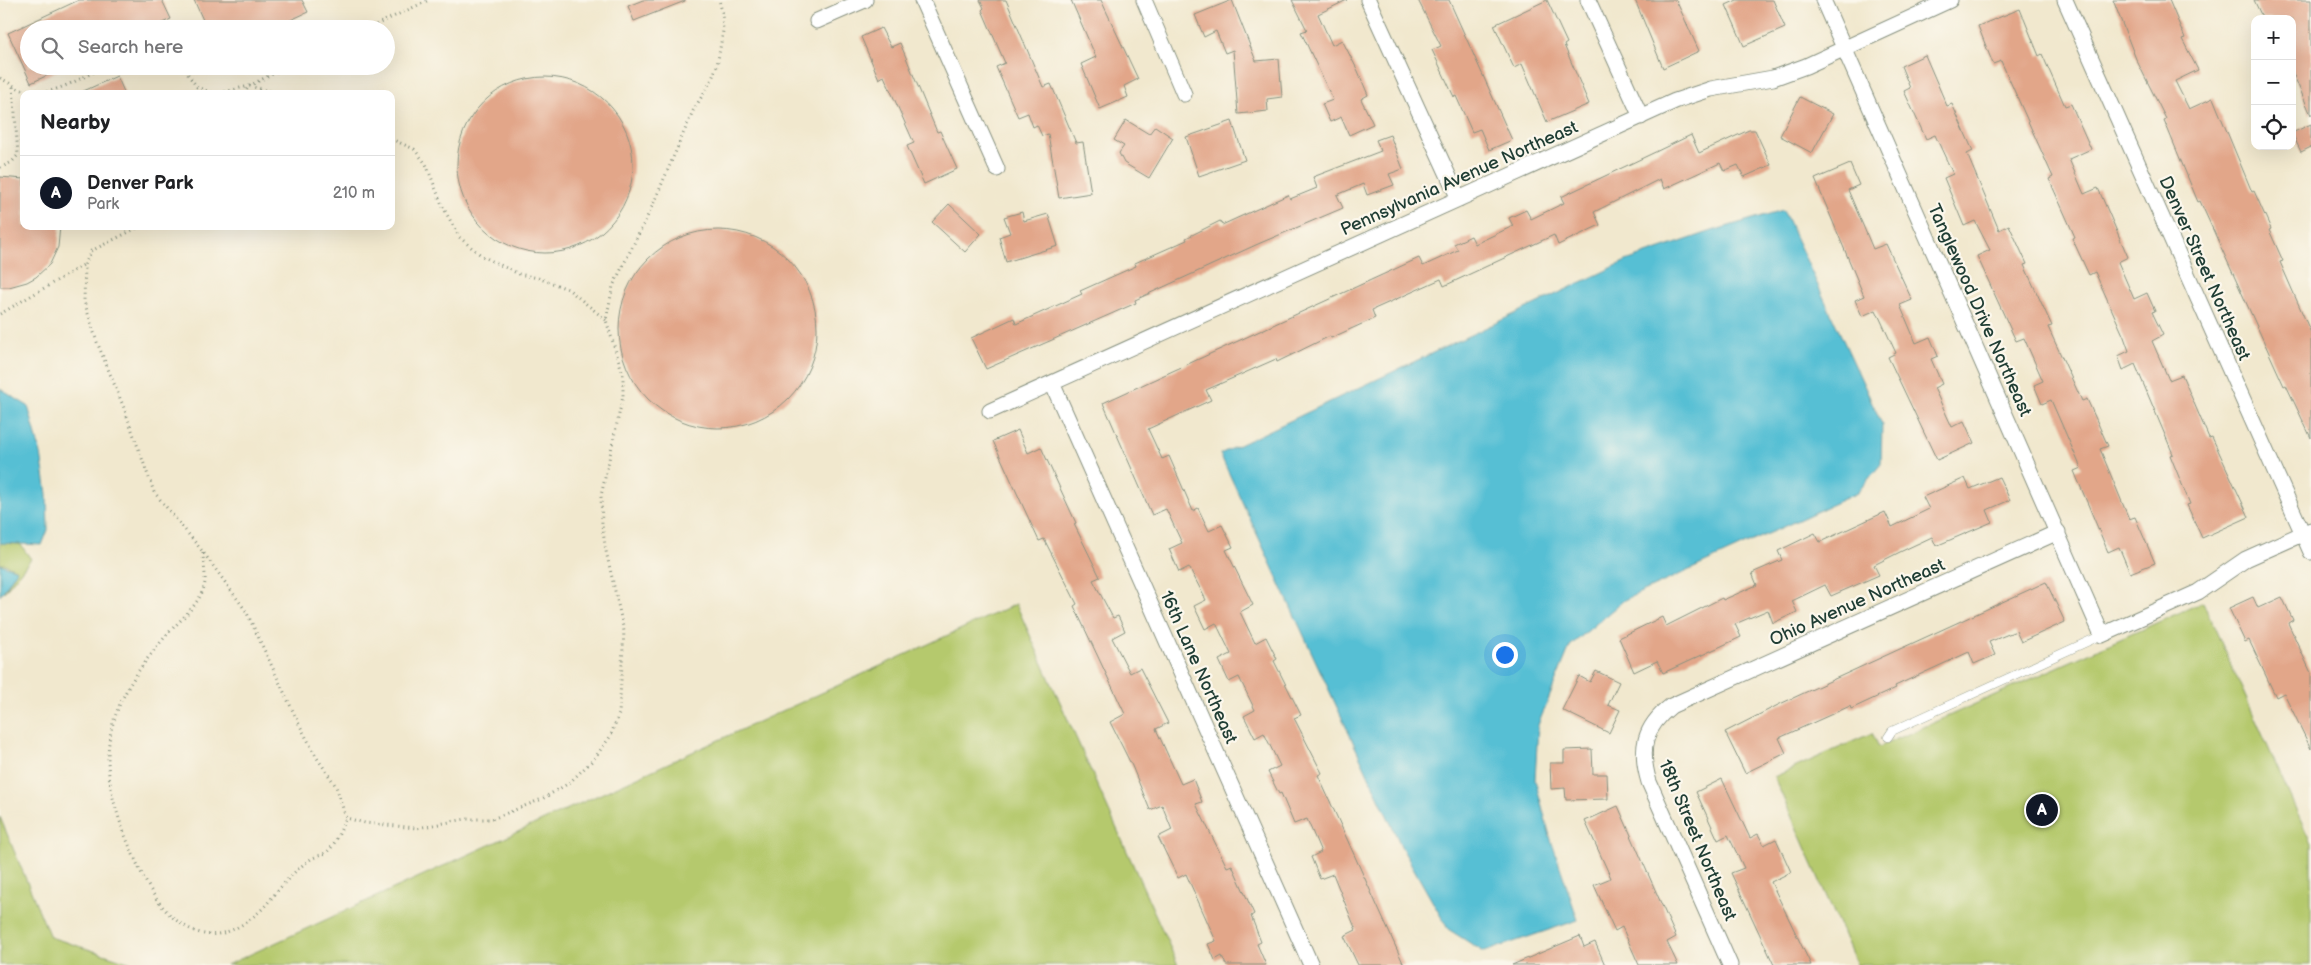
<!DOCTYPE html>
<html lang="en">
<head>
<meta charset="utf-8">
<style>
  :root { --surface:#fff; --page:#f2f2f2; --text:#202124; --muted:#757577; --line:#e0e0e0; --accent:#111827 }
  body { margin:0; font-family:"Balsamiq Sans",sans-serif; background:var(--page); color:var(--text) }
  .controls { position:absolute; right:15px; top:15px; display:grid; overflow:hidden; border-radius:10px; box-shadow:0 5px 20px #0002 }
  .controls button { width:45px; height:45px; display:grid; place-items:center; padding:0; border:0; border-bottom:1px solid var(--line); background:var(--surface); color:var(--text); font:25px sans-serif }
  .you { position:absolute; left:1504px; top:654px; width:18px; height:18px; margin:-12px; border:4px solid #fff; border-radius:50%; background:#1a73e8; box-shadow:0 0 0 8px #1a73e833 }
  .badge { display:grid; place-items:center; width:32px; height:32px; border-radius:50%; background:var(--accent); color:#fff; font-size:16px; font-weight:700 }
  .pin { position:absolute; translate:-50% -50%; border:2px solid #fff; box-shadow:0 1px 5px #0006 }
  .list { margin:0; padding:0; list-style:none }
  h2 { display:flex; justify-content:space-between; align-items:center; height:65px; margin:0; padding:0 20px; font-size:21px }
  h2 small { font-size:16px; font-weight:400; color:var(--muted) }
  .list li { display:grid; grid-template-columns:32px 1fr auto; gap:15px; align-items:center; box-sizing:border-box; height:75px; padding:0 20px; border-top:1px solid var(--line) }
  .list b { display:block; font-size:19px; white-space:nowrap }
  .list p { margin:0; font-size:16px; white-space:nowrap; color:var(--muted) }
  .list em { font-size:16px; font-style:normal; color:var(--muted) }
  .icon { flex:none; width:28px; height:28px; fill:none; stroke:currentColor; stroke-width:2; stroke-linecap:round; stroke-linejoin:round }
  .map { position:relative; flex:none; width:2311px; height:965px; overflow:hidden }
  .search { position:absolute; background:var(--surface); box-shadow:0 5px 20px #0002; left:20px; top:20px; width:375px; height:55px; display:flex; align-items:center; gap:12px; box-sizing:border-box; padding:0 18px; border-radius:28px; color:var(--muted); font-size:19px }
  .panel { position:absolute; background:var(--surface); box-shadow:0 5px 20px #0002; left:20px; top:90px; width:375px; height:140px; border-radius:10px }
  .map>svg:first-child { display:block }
  .green { fill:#b5c96d; stroke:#6a8350 }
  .water { fill:#57bfd4; stroke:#3b7e84 }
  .building { fill:#e2a689 }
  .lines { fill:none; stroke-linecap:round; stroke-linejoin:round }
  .service-casing { stroke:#889281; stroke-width:9 }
  .minor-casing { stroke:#889281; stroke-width:17 }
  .path { stroke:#889281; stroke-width:3; stroke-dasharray:1 4; stroke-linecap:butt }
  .service { stroke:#fff; stroke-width:8 }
  .minor { stroke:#fff; stroke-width:15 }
  .labels { text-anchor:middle; stroke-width:4.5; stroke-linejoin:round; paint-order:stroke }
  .street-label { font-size:18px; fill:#1f3d34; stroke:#fbf7ec }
</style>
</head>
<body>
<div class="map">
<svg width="2311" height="965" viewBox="0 0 2311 965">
  <rect width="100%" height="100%" fill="#fbf7ec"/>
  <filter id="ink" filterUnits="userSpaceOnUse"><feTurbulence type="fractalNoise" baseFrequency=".02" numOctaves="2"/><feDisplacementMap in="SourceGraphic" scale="10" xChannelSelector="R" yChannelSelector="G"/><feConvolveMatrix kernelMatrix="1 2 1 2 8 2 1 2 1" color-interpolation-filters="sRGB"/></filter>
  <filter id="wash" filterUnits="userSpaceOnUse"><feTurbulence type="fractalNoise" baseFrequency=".0096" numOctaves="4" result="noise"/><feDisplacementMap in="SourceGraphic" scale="20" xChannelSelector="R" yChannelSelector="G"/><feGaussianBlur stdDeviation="1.12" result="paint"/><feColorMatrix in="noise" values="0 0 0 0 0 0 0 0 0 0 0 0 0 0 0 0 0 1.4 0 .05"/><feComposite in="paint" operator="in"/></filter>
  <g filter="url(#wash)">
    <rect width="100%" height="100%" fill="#f1e8ce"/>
    <!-- green -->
    <path class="green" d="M0 543 20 544 31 559 4 592 17 570 5 564H0Z
      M2203 602 2311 843V965H1857L1774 777 1872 733 1879 747Z
      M1016 604 1178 965H227Z
      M0 817 50 937 138 965H0Z"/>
    <!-- water -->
    <path class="water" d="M1783 210 1882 424 1881 464 1857 493 1624 600 1570 646 1538 725 1535 780 1551 840 1578 920 1484 952 1448 929 1402 848 1220 454 1626 261 1712 231Z
      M0 389 28 406 41 454 47 494 48 530 42 545 0 543Z
      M0 564 17 570 0 596Z"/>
    <g id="blocks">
      <!-- building -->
      <path class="building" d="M79 0H162L171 19 149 29H29V66H67L31 83 8 33Z
        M194 0H302L308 12 271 29H207Z
        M643 0H685V1L634 21 628 6Z
        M980 0H1006L1043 87 1051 84 1076 143 1083 142 1091 193 1059 198 1048 134 1042 136 1037 125 1033 127 1028 113 1018 117 996 67 1005 63 982 10 984 8Z
        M1071 0H1101L1138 79 1124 86 1128 97 1100 109 1081 64 1096 57Z
        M1232 0 1256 61 1279 59 1282 97 1267 99 1268 111 1238 114 1233 50 1225 53 1216 31 1204 37 1195 15Z
        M1292 0H1347L1318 14 1332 45 1342 40 1358 71 1368 95 1361 99 1373 124 1349 135 1341 117 1330 122 1322 104 1333 100 1301 32 1307 30Z
        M1418 0H1449L1512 140 1489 150 1480 129 1472 132 1456 96 1454 97 1432 50 1441 46Z
        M1547 0 1567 43 1564 45 1589 104 1547 122 1522 64 1514 68 1494 25Z
        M1635 0H1676L1699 51 1663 68Z
        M1737 0H1773L1785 28 1744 46 1726 5Z
        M2113 0H2169L2185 38 2182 39 2198 70 2175 81 2189 109 2213 98 2252 192 2254 191 2271 229 2269 230 2283 261 2280 262 2311 333V438L2286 385 2284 386 2200 201 2198 202 2164 120 2166 119 2136 59Z
        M2254 0H2311V115L2292 71V19H2263Z
        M2020 9 2039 56 2042 54 2065 106 2071 104 2091 149 2069 159 2084 194 2098 188 2128 257 2118 262 2134 299 2147 293 2155 311 2152 312 2163 335 2152 341 2169 380 2182 375 2209 438 2212 437 2249 517 2202 538 2187 505 2190 504 2170 455 2173 454 2135 364 2123 370 2118 356 2129 351 2124 337 2095 272 2089 275 2072 238 2075 237 2049 179 2053 177 2001 61 1993 64 1978 26Z
        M881 28 891 47 900 43 937 132 940 131 957 169 924 184 907 146 914 143 884 76 879 79 861 37Z
        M1925 55 1947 106 1952 104 1973 151 1967 154 1999 230 2009 225 2027 264 2024 265 2052 326 2048 327 2082 401 2087 399 2108 446 2100 449 2129 519 2135 517 2155 563 2130 573 2119 547 2108 552 2074 471 2081 468 2051 400 2042 404 2034 385 2043 381 2024 338 2016 341 1977 256 1990 250 1975 221 1964 226 1944 178 1953 174 1935 135 1926 139 1904 91 1910 88 1901 66Z
        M117 76 125 94H77Z
        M457 165a88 88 0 1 1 176 0a88 88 0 1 1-176 0Z
        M1800 97 1833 114 1812 153 1780 136Z
        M1126 120 1149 134 1155 126 1173 138 1149 178 1124 163 1119 153 1124 146 1114 140Z
        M1232 121 1245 160 1199 176 1186 137Z
        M2311 124V147L2301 152 2292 133Z
        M1749 130H1755L1771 165 1744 177 1738 165 1724 171 1720 163 1664 189 1660 179 1594 212 1600 225 1558 245 1554 235 1444 286 1441 279 1372 310 1375 318 1331 338 1330 336 1277 362 1276 359 1206 390 1211 400 1148 429 1162 459 1169 456 1193 511 1198 508 1209 531 1222 525 1233 547 1226 550 1253 605 1240 612 1255 643 1266 637 1277 659 1274 661 1301 715 1294 718 1322 773 1318 775 1404 965H1358L1344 936 1356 930 1333 874 1320 879 1311 857 1321 852 1307 819 1294 824 1281 793 1279 794 1268 772 1280 766 1264 733 1255 738 1244 716 1255 710 1239 677 1229 682 1219 660 1231 654 1216 623 1205 629 1194 606 1206 600 1189 567 1179 572 1169 549 1182 543 1166 509 1152 515 1103 403 1419 258 1423 266 1458 250 1454 244 1471 236 1475 244 1513 226 1509 218 1526 210 1531 219 1564 203 1561 197 1691 135 1699 153Z
        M1390 135 1403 169 1389 174 1394 185 1367 195 1363 184 1337 195 1343 208 1258 244 1135 300 1136 303 986 369 971 338 1014 318 1016 324 1082 294 1080 291 1136 266 1135 263 1187 240 1186 238 1220 221 1222 225 1288 195 1290 199 1317 188 1313 177 1381 151 1376 140Z
        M1850 164 1859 185 1848 190 1873 249 1886 244 1912 300 1900 305 1916 343 1930 337 1938 356 1931 359 1942 384 1934 388 1952 427 1964 421 1974 443 1937 460 1888 357 1896 353 1876 310 1862 316 1855 300 1864 296 1815 179Z
        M0 177 24 179V226H60L58 247 50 264 36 277 27 282 9 287H0Z
        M949 204 981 234 965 252 932 222Z
        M1022 212 1024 221 1048 214 1058 246 1006 262 999 237 1010 233 1004 217Z
        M619 329a99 99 0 1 1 198 0a99 99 0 1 1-198 0Z
        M1018 430 1028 453 1041 447 1076 523 1074 524 1100 577 1093 580 1113 618 1118 616 1125 631 1112 638 1130 673 1140 668 1168 723 1156 729 1181 784 1193 779 1202 802 1196 804 1227 867 1232 865 1254 914 1251 916 1261 942 1257 944 1266 965H1226L1222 956 1215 960 1208 944 1216 941 1186 874 1178 878 1158 837 1172 830 1162 805 1150 810 1132 766 1110 722 1125 714 1074 606 1077 604 1044 539 1039 541 993 441Z
        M1999 477 2010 500 1987 510 1992 522 1936 546 1932 537 1902 551 1874 565 1879 575 1831 596 1825 585 1792 601 1797 612 1773 623 1768 610 1735 624 1741 637 1663 673 1657 661 1634 672 1619 638 1662 617 1666 626 1722 598 1723 600 1757 585 1752 573 1782 560 1778 551 1815 533 1820 542 1885 512 1892 527 1929 509 1923 497 1965 478 1970 489Z
        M2046 582 2065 622 2021 642 2016 631 1989 642 1995 655 1974 664 1969 652 1895 686 1896 688 1851 709 1850 706 1779 738 1786 753 1745 773 1725 732 1780 704Z
        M2253 597 2258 608 2282 597 2293 620 2288 623 2311 673V749L2284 693 2276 697 2249 640 2245 642 2229 608Z
        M1596 671 1619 682 1608 705 1620 710 1609 733 1562 710 1579 676 1590 682Z
        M1592 749 1593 774H1607L1608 799 1566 800 1565 788 1551 789 1550 763H1564V750Z
        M1722 779 1750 838 1758 834 1764 845 1776 839 1791 872 1771 882 1811 965H1774L1768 952 1731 873 1744 868 1728 835 1718 840 1696 792Z
        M1618 806 1676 937 1667 942 1678 965H1639L1622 927 1615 931 1594 885 1611 878 1585 821Z
        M1580 936 1584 947 1595 942 1605 965H1512Z"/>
    </g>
  </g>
  <g filter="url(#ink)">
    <use href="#blocks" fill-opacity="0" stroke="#889281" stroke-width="1"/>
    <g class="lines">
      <!-- service casing -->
      <g class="service-casing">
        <path id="service" d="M1888 737 1892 731 2102 635"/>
      </g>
      <!-- minor casing -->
      <g class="minor-casing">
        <path id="minor" d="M922 0 997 169
          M1144 0 1184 94
          M1368 0 1459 199
          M1588 0 1641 117
          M1823 0 2102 635 2198 592 2246 559 2311 530
          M2065 0 2311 552
          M817 21 865 0
          M1052 383 1311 965
          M990 411 1675 101 1711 89 1773 78 1806 66 1950 0
          M1730 965 1649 782C1639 749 1644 727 1671 706L2058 532"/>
      </g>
      <!-- path -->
      <path class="path" d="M367 29 429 0
        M182 66 197 87 215 94
        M0 78C10 83 18 89 28 92 50 98 86 75 106 66
        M215 94 249 86 288 66
        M244 94 249 86 281 94
        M391 139 414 149 426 164 442 205 459 237 482 256 498 264 519 274 538 278 568 289 606 320
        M0 168 12 162 18 155 13 86
        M141 226 91 251 85 264 84 301 97 342 124 408 154 492 203 552 246 611 298 722 317 758 336 786 346 818 365 823 417 828 466 819H492L542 799 569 783 593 760 610 737 619 714 624 631 606 551 602 525 601 496 623 396V374L606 320 613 286 652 207 693 111 711 81 717 66 723 31 722 12 719 0
        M0 314 85 264
        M203 553C203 563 207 577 204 587 198 607 178 621 165 637 98 715 93 765 135 859 148 889 166 922 200 933 224 940 250 922 266 905 279 889 293 871 311 859 316 856 324 855 328 851 336 844 341 828 346 818"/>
      <!-- service -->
      <use href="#service" class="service"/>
      <!-- minor -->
      <use href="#minor" class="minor"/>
    </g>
  </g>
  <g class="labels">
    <!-- street labels -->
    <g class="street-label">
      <text transform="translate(1459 178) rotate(-24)" y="6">Pennsylvania Avenue Northeast</text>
      <text transform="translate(2205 268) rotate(66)" y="6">Denver Street Northeast</text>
      <text transform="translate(1980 310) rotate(66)" y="6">Tanglewood Drive Northeast</text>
      <text transform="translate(1857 602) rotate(-24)" y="6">Ohio Avenue Northeast</text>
      <text transform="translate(1199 667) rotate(66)" y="6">16th Lane Northeast</text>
      <text transform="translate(1698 840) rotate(67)" y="6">18th Street Northeast</text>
    </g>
  </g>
</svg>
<div class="controls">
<button>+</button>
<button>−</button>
<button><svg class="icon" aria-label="locate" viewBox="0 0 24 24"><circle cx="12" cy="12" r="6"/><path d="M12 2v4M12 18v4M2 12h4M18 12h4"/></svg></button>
</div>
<div class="you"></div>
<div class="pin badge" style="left:2042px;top:810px">A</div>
<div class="search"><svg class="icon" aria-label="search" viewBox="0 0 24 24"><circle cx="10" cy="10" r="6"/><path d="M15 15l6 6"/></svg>Search here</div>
<section class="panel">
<h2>Nearby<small></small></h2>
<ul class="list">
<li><span class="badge">A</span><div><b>Denver Park</b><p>Park</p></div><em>210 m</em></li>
</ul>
</section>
</div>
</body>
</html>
